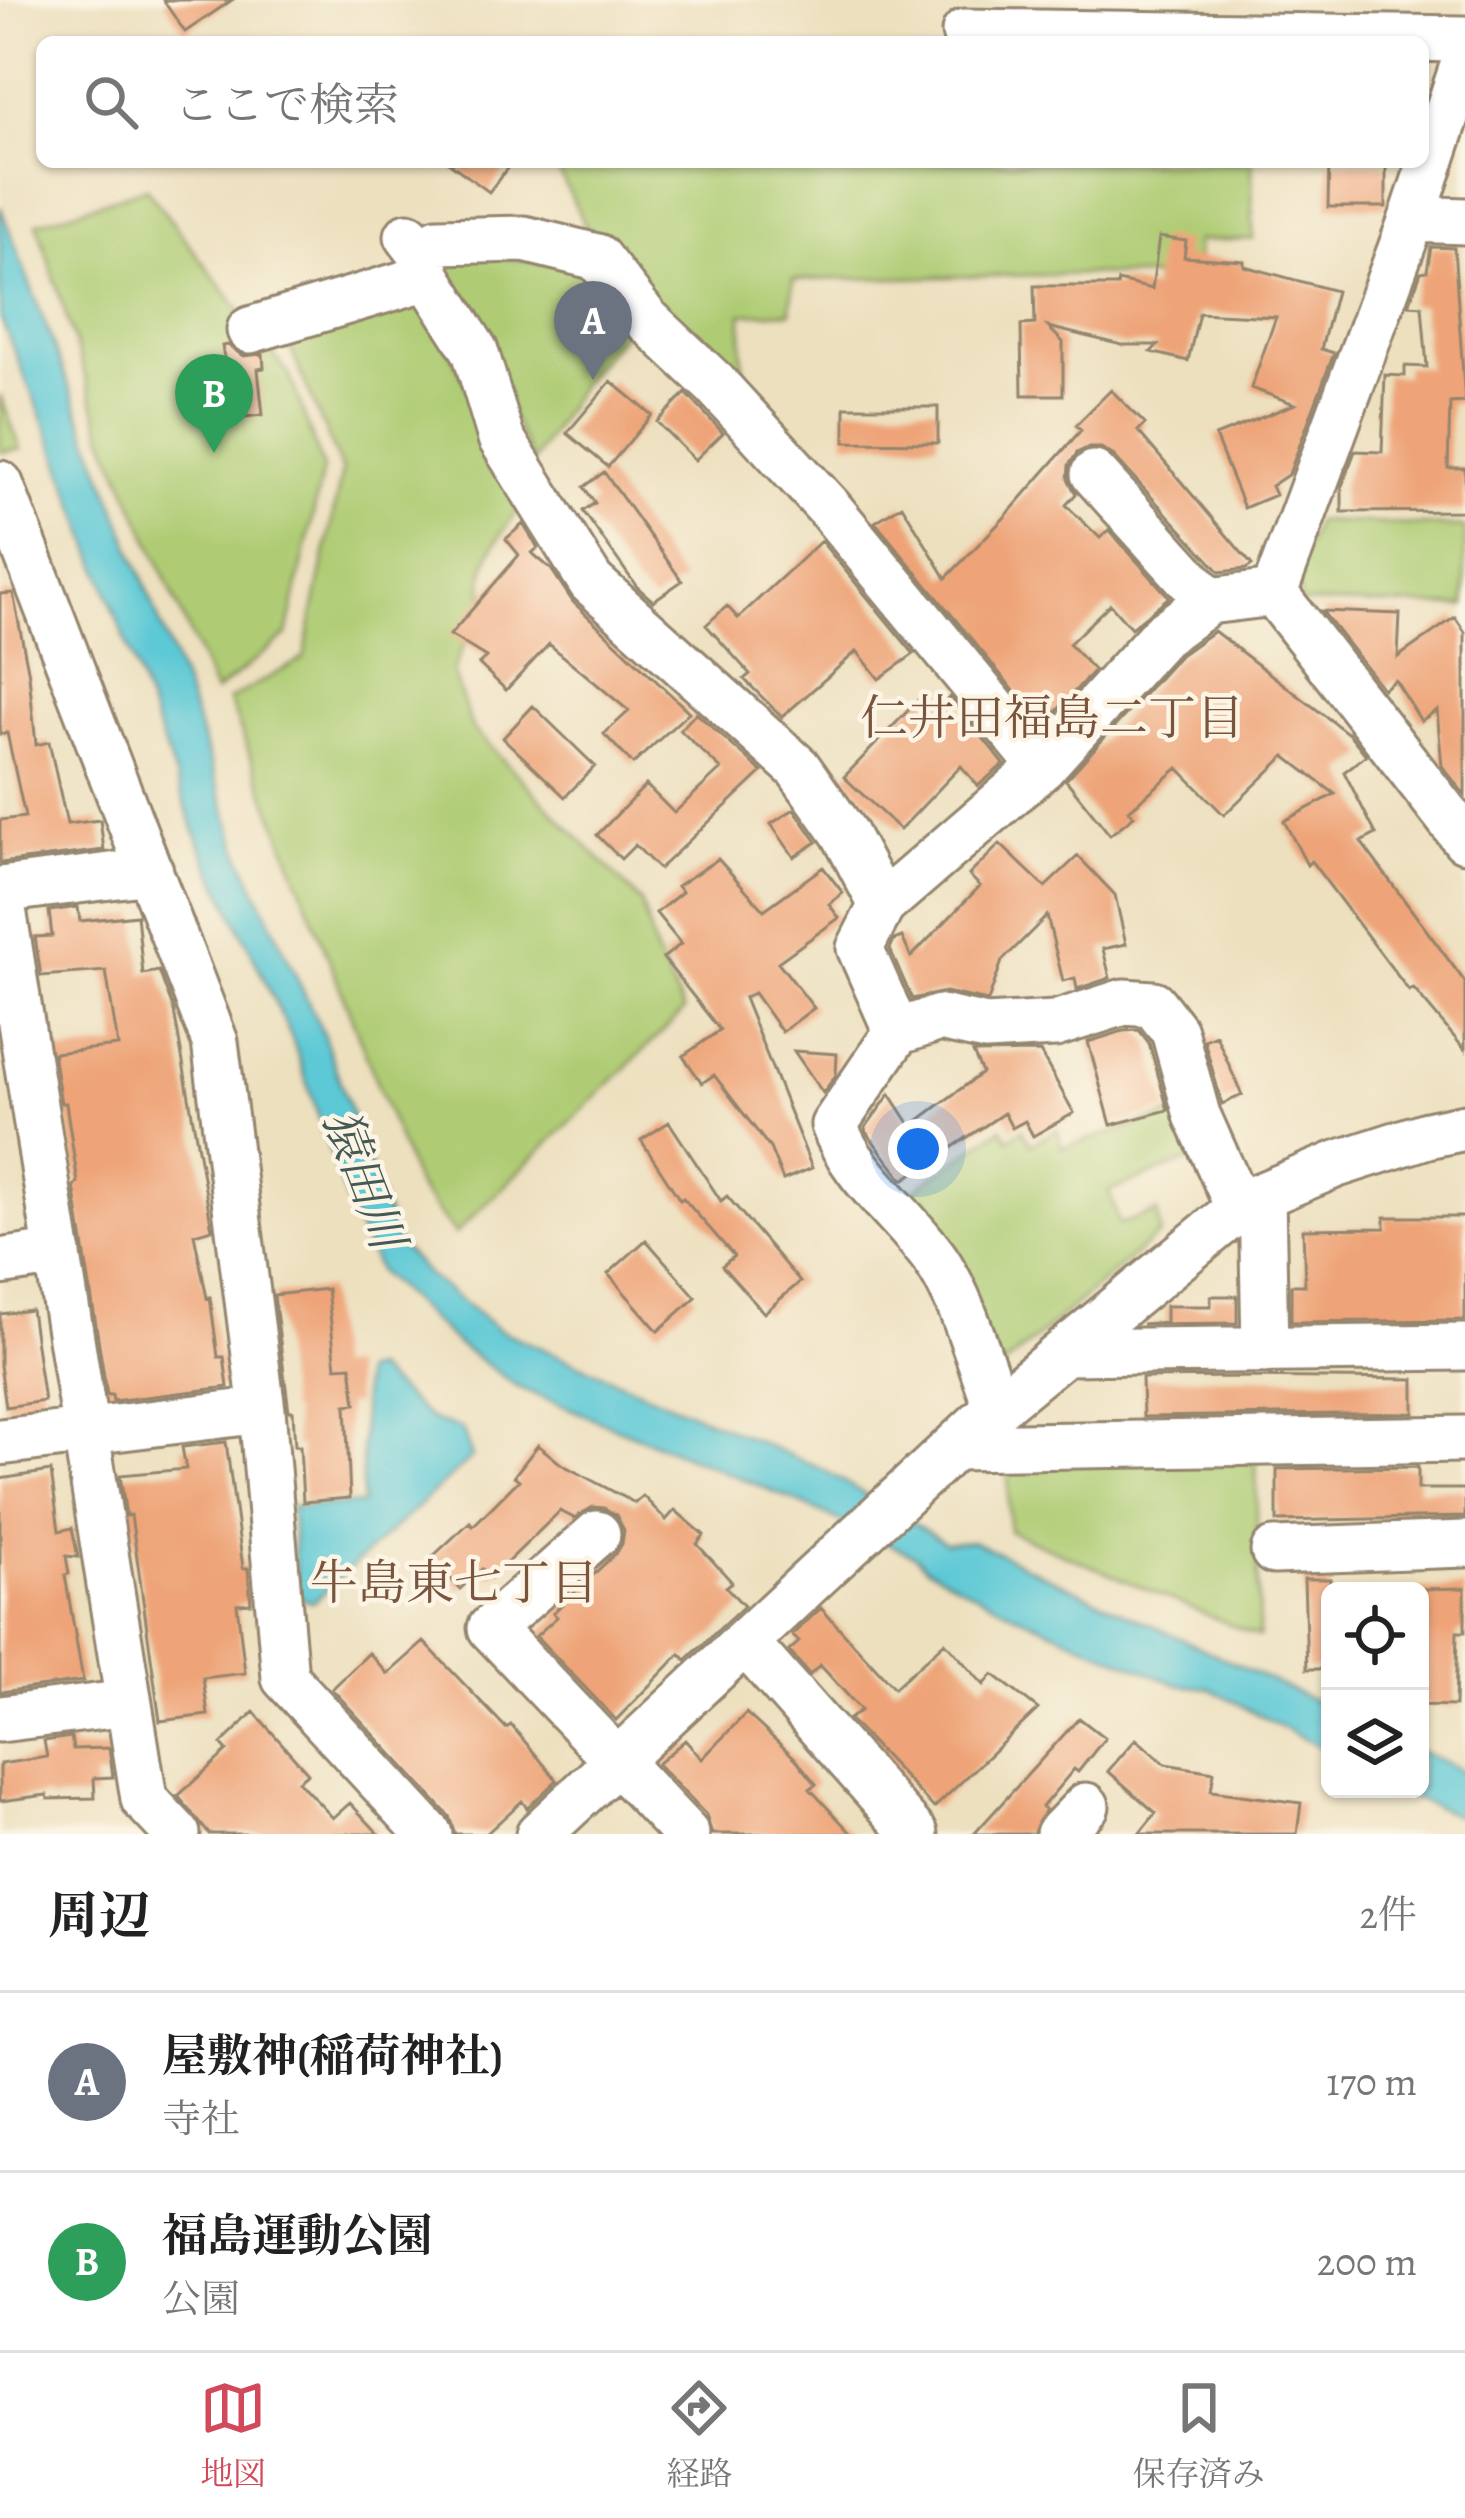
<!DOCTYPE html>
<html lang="ja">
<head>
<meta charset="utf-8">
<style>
  :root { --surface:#fff; --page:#f2f2f2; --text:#222; --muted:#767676; --line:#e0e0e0; --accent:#d1495b }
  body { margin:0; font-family:Alegreya,"Noto Serif JP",serif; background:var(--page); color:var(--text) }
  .controls { position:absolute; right:36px; bottom:36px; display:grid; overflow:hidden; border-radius:18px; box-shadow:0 3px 9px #0004 }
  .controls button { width:108px; height:108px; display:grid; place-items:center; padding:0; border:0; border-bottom:3px solid var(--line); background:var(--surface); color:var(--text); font:60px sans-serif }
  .you { position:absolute; left:918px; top:1149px; width:42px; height:42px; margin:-30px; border:9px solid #fff; border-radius:50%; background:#1a73e8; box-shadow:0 0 0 18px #1a73e833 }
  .badge { display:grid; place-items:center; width:78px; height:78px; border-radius:50%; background:var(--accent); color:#fff; font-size:39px; font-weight:700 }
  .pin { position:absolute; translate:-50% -99px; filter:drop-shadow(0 3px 6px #0008) }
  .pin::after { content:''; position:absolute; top:63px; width:42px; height:36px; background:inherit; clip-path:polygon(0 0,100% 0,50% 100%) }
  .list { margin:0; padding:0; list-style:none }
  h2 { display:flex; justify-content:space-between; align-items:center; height:156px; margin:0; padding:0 48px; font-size:51px }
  h2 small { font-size:39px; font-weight:400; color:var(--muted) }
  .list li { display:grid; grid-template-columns:78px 1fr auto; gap:36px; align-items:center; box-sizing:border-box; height:180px; padding:0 48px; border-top:3px solid var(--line) }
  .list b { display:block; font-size:45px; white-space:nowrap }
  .list p { margin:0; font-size:39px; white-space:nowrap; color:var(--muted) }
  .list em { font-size:39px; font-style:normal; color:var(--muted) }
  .icon { flex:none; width:66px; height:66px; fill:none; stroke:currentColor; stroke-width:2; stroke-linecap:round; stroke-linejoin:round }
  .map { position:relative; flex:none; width:1465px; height:1834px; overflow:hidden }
  .search { position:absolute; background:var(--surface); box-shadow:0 3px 9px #0004; left:36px; right:36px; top:36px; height:132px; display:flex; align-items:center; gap:30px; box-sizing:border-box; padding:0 42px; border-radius:18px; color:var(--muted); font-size:45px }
  .sheet { height:516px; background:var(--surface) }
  nav { display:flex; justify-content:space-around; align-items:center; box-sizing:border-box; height:168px; border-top:3px solid var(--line); background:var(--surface); font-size:33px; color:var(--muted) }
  nav a { display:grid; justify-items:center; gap:6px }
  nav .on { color:var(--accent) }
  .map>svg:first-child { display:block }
  .green { fill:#afcc74; stroke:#757b49; stroke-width:3 }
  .water { fill:#5dc9d6; stroke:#4c7a7a; stroke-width:3 }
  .building { fill:#eea478 }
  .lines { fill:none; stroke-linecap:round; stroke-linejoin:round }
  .minor-casing { stroke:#94856e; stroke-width:51 }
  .minor { stroke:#fff; stroke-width:45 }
  .labels { text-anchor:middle; stroke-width:9; stroke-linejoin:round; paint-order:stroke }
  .neighbourhood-label { font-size:48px; fill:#7a553e; stroke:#fcf5e5 }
  .water-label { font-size:48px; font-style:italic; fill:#455a55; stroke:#fcf5e5 }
</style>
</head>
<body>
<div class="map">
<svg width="1465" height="1834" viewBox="0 0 1465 1834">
  <rect width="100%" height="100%" fill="#fcf5e5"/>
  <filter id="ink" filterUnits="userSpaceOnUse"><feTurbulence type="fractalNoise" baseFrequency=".00833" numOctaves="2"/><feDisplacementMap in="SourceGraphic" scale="24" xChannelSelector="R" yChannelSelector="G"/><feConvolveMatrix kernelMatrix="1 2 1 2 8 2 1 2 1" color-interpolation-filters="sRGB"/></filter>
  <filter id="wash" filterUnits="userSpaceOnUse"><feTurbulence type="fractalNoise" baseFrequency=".004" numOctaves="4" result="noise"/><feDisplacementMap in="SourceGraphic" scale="48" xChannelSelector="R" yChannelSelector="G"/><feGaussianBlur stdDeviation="2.7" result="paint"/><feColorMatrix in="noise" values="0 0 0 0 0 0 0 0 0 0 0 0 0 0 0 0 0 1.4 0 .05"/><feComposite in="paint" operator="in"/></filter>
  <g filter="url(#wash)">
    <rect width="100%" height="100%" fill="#ede0bf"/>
    <!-- green -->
    <path class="green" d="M554 162H1252L1253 239 1197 241 1198 279 1093 274 793 280 791 312 742 314 743 398 654 317 588 231Z
      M146 188 290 376 323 469 287 635 215 692 104 436 37 223Z
      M457 253 585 267 630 324 582 382 533 462 440 266Z
      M422 291 523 503C497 540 470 569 490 615L463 646 453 672 472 728 641 902 656 954 684 1011 455 1234 417 1187 229 700 304 658 342 471 287 340Z
      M0 395 21 449 0 452Z
      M1316 521 1465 527V606L1301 603 1298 567Z
      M1184 1111 1204 1155 1109 1191 1119 1224 1157 1212 1160 1233 993 1375 908 1207 914 1190 1002 1128 1009 1139 1022 1129 1031 1144 1058 1130 1062 1148Z
      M1256 1455 1259 1637 1009 1531 1008 1456Z"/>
    <!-- water -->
    <path class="water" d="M0 206 189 699 243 862 324 1036 396 1241 427 1275 499 1330 824 1470 946 1543 972 1541 1330 1708V1753L1209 1688 1178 1685 1011 1612 927 1568 915 1556 787 1497 519 1388 456 1343 379 1272 349 1207 292 1038 199 842 54 446 0 317Z
      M374 1370 432 1420 462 1429 472 1457 313 1602 297 1597 291 1507 362 1504V1373Z
      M1420 1751 1465 1772V1819L1390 1789H1420Z"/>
    <g id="blocks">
      <!-- building -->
      <path class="building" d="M163 0H232L185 32Z
        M448 162H512L489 192Z
        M1329 162 1386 163V207H1328Z
        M1159 237 1186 241 1184 257 1244 261V266L1336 291 1321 349 1334 353 1289 474 1271 486 1275 495 1244 508 1215 436 1295 404 1251 388 1276 317 1199 313 1188 361 1151 352 1158 345H1122L1048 327 1063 342V395H1022L1021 325 1035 324 1034 286H1117L1118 281 1152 289Z
        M1431 247 1454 248 1465 402 1450 403 1448 468H1465V511L1342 512V486L1355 451 1382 452 1385 375 1405 376V366L1427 367 1422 306 1409 305 1421 272 1427 271Z
        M228 345 243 356 263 354 264 368 258 369 263 415 235 418 222 346Z
        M611 381 652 415 608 467 567 433Z
        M1111 390 1145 424 1138 431 1252 565 1246 569 1220 572 1114 456 1101 448H1087L1077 453 1069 465 1068 479 1076 494 1066 505 1100 538 1109 530 1169 597 1131 628 1110 604 1069 644 1094 670 1043 726 875 522 902 505 946 578 1004 518 1081 430 1076 425Z
        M686 393 723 433 695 460 657 422Z
        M845 407H938V443L845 442Z
        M604 472 682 581 653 601 637 587 583 511 595 503 584 487Z
        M523 524 538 548 532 553 551 569 573 602 689 712 633 764 604 734 629 711 549 644 506 690 479 664 486 657 450 635 519 555 506 539Z
        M821 541 914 654 879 679 857 651 782 717 744 679 750 674 706 625 727 606 738 618Z
        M13 593 29 675 36 745 49 742 67 824 100 820 104 850 0 863V820L25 817 7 733 0 734V594Z
        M1322 611 1400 614 1398 657 1455 617 1465 632V795L1442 766 1437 710 1421 721 1395 680 1383 689Z
        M1214 631 1350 735 1366 755 1344 772 1376 834 1361 842 1465 982V1050L1413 988 1409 991 1311 861 1307 865 1284 821 1335 794 1285 756 1224 815 1178 768 1129 810 1134 816 1110 835 1066 780 1179 656Z
        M922 696 934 711 950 697 1004 764 978 786 961 766 900 830 844 777Z
        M533 706 595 766 565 797 503 738Z
        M696 713 762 772 659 869 635 845 621 859 597 835 646 785 674 813 721 769 680 730Z
        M794 809 817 842 794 857 771 824Z
        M1000 844 1045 887 1078 856 1115 895 1126 944 1103 949 1110 978 1077 989 1075 978 1063 981 1047 916 1002 961 988 1001 945 992 912 999 890 949 894 940 902 937 911 957 980 886 969 875Z
        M718 859 764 910 823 867 843 893 829 904 839 918 778 962 814 1008 782 1032 754 993 744 998 812 1168 783 1180 770 1148 714 1075 702 1083 683 1056 720 1030 663 958 681 944 656 913 682 892 677 886Z
        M78 907 80 921 137 915 143 974 159 971 174 1011 212 1229 194 1234 207 1298 210 1297 218 1357H224L228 1387 113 1401 112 1395H107L74 1186 78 1183 66 1103H61L53 1053 118 1046 106 971 41 976 35 937 52 936 49 911Z
        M1139 1030 1149 1043 1168 1110 1111 1125 1088 1042 1123 1031Z
        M1216 1035 1242 1095 1222 1104 1204 1040Z
        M794 1051 837 1054 836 1075 823 1093Z
        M1040 1052 1074 1113 1033 1136 1025 1121 1012 1128 1004 1113 903 1180 866 1132 865 1128 890 1094 911 1126 982 1073 973 1053Z
        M669 1122 721 1201 727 1196 800 1282 764 1313 722 1266 734 1256 683 1198 680 1200 641 1140Z
        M1385 1217H1465V1320L1291 1322V1285H1305L1303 1229 1385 1228Z
        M646 1240 696 1297 658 1331 608 1274Z
        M327 1289 336 1367 351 1366 356 1404 346 1405 350 1498 303 1502 300 1446H295L293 1411H289L274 1295Z
        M1211 1296H1237V1323L1142 1324 1166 1322V1306H1211Z
        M31 1310 44 1401 6 1407 0 1365V1314Z
        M1243 1377 1414 1379V1413L1143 1417 1142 1378Z
        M226 1442 243 1568H248L251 1603 237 1604 245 1673 203 1678 208 1715 160 1721 131 1515 126 1516 120 1475 186 1469 182 1447Z
        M538 1445 561 1464 635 1503 643 1496 666 1520 675 1510 704 1535 697 1544 732 1582 726 1587 744 1606 686 1660 680 1654 616 1720 536 1636 557 1617 553 1613 616 1553 622 1544 624 1530 616 1515 604 1508 593 1507 574 1518 560 1511 491 1578 482 1569 460 1589 431 1558 470 1522 473 1526 519 1480 514 1476Z
        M1418 1467V1489H1465V1517L1277 1521V1469Z
        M51 1471 59 1531 72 1528 78 1557 66 1556 69 1574 65 1575 83 1681 0 1692V1479Z
        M1304 1579H1330V1669H1307Z
        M1465 1588V1632H1457L1455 1706 1420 1705V1589Z
        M821 1608 894 1688 945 1642 984 1685 993 1674 1038 1709 934 1808 849 1719 861 1710 820 1665 810 1675 789 1651 799 1642 792 1635Z
        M424 1642 506 1728 511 1725 557 1780 527 1808 522 1801 486 1834H455L449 1816 332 1689 369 1653 388 1674Z
        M254 1712 308 1773 298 1781 333 1818 350 1803 379 1834H209L178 1796 227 1751 221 1744Z
        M746 1713 796 1759 816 1784 810 1789 852 1834H712L706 1815 657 1764 685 1740 702 1759Z
        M1079 1718 1105 1738 1078 1772 1074 1769 1042 1807 1045 1810 1033 1834H974Z
        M71 1737 73 1749 109 1748 113 1777 94 1778 95 1798 48 1799 47 1795 0 1801V1764L47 1757 44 1741Z
        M1136 1739 1165 1764 1214 1772 1211 1791 1301 1803 1297 1834H1139L1156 1813 1108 1771Z"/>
    </g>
  </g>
  <g filter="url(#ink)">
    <use href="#blocks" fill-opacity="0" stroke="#94856e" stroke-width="3"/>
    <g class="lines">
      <!-- minor casing -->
      <g class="minor-casing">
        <path id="minor" d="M965 32 1465 39
          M1465 60 1412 219 1274 593 1465 839
          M1412 219 1465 221
          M408 236 421 253 428 277 475 351 501 438 591 582 798 768 844 833 882 905
          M421 253 438 241 524 239 597 257 646 319 715 384 829 508 1042 767
          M250 330 428 277
          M1094 474 1209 601
          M0 484 215 1042 262 1410 285 1678 429 1834
          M0 890 144 1799 177 1834
          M0 890 150 871
          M897 1032 940 1018 986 1028 1055 1024 1124 1002 1153 1004 1174 1031 1197 1115 1239 1209
          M1262 1195 1265 1350
          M0 1262 58 1253
          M1064 1352 1465 1347
          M997 1407C978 1359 965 1303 936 1260 904 1214 853 1178 834 1125L897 1032 860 948 882 905 1042 767 1161 636 1209 601 1274 593
          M0 1442 262 1410
          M958 1447 1465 1439
          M597 1534 491 1628 686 1834
          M1274 1551 1465 1544
          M745 1642 915 1834
          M0 1719 128 1703
          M539 1834 997 1407 1248 1201 1337 1164 1427 1135 1465 1127
          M1059 1834 1086 1806"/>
      </g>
      <!-- minor -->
      <use href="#minor" class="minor"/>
    </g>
  </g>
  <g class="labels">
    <!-- neighbourhood labels -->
    <g class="neighbourhood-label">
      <text x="1052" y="734">仁井田福島二丁目</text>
      <text x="454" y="1599">牛島東七丁目</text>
    </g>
    <!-- water labels -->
    <g class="water-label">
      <text transform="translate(365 1179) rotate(69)" y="17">猿田川</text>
    </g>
  </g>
</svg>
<div class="controls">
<button><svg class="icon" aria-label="locate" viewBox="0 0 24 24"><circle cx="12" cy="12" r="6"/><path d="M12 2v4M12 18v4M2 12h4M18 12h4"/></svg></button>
<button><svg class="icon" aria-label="layers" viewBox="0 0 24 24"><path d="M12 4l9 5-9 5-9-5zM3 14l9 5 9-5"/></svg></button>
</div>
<div class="you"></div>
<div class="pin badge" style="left:593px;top:380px;background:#6b7280">A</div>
<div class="pin badge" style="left:214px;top:453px;background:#2e9e5b">B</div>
<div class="search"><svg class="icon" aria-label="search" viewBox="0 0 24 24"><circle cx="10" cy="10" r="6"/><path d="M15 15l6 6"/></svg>ここで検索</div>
</div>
<section class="sheet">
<h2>周辺<small>2件</small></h2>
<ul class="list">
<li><span class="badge" style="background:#6b7280">A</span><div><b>屋敷神(稲荷神社)</b><p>寺社</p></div><em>170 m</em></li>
<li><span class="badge" style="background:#2e9e5b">B</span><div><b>福島運動公園</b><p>公園</p></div><em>200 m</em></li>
</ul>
</section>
<nav>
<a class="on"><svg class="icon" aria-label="map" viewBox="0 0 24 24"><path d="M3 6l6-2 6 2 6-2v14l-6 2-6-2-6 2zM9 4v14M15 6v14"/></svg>地図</a>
<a><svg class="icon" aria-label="directions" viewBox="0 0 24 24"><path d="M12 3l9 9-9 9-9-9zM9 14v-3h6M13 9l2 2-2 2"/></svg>経路</a>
<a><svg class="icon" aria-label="saved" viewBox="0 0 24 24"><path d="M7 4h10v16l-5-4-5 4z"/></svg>保存済み</a>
</nav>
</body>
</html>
